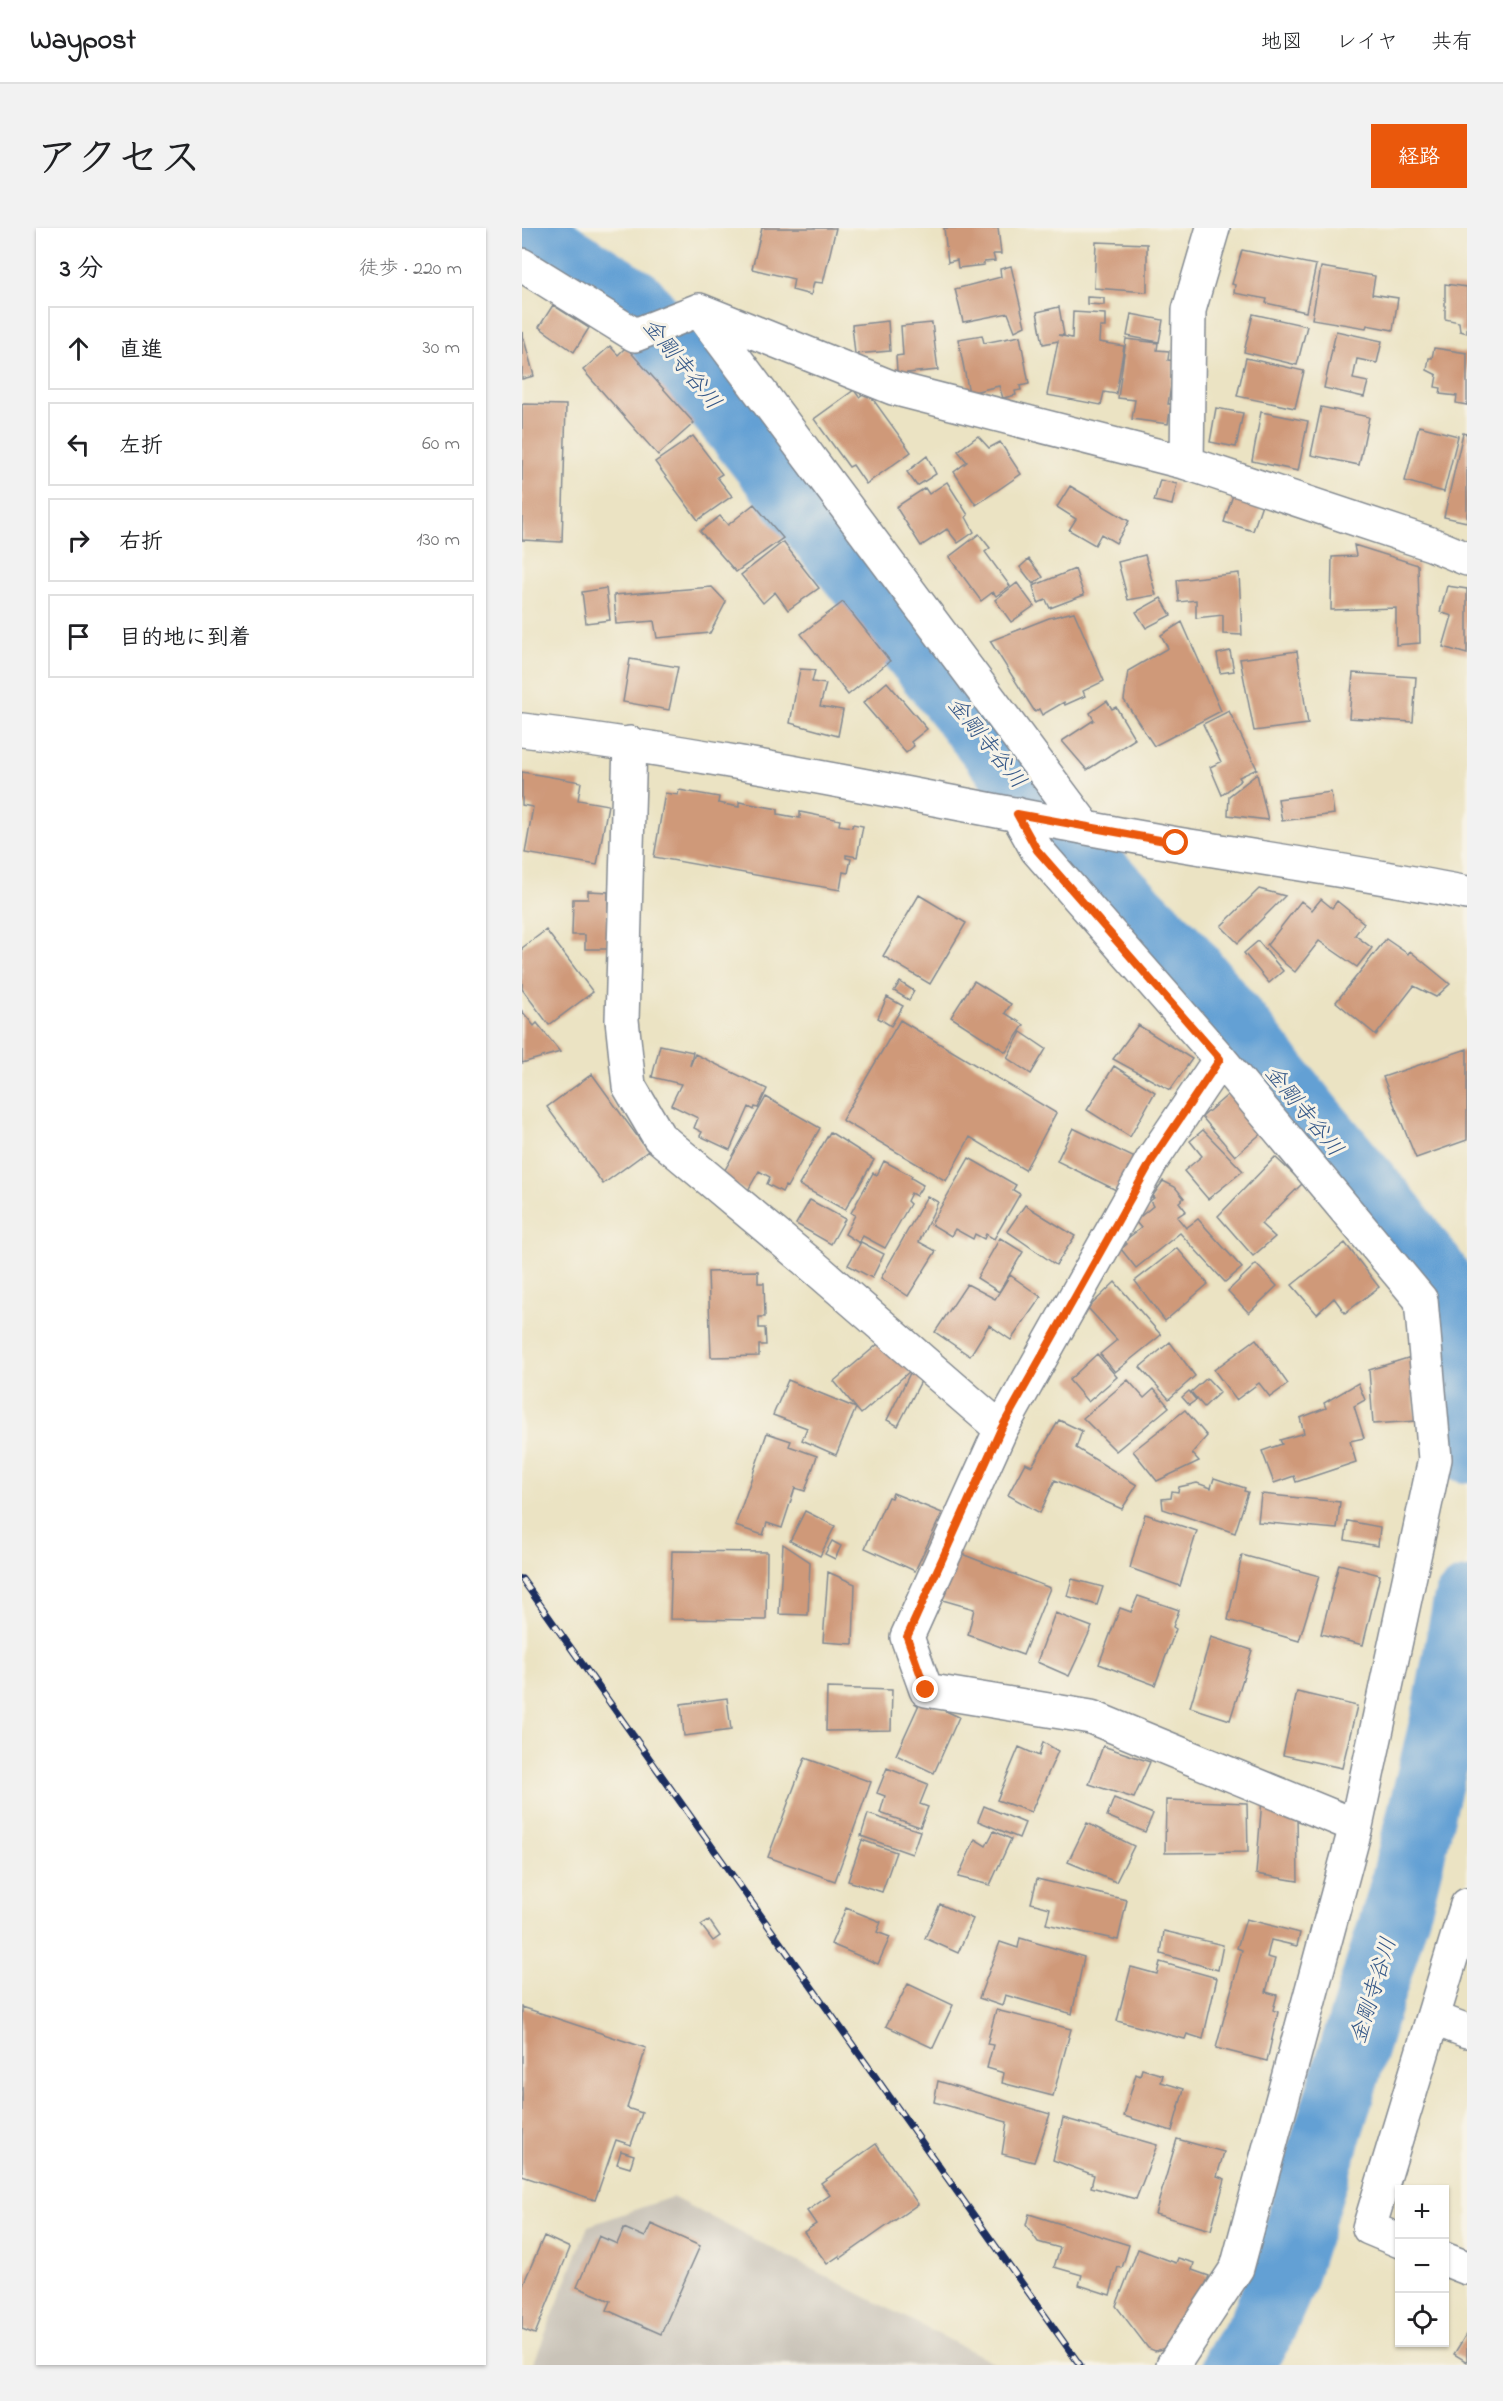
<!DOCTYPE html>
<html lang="ja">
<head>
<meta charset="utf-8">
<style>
  :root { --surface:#fff; --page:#f2f2f2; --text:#202124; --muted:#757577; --line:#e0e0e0; --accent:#ea580c }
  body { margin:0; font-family:"Indie Flower","Klee One",sans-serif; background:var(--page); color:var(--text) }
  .controls { position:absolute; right:18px; bottom:18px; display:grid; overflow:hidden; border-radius:0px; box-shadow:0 2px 4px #0004 }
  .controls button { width:54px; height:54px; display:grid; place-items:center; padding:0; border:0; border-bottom:2px solid var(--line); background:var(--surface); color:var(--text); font:30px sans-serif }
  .stop { position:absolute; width:18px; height:18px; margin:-14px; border:4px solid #ea580c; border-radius:50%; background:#fff }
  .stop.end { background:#ea580c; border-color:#fff; box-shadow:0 2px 6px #0008 }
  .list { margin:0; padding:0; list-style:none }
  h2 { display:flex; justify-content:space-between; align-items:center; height:78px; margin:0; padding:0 24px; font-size:26px }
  h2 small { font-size:20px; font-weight:400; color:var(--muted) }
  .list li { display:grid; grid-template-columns:39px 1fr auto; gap:18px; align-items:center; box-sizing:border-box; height:84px; margin:0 12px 12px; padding:0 12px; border:2px solid var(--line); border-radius:0px }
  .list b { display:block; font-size:22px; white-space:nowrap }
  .list em { font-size:20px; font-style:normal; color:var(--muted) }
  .icon { flex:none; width:33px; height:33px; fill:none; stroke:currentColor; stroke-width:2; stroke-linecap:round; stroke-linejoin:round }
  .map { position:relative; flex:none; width:945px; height:2137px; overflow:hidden; border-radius:0px }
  header { display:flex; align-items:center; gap:36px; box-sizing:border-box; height:84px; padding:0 30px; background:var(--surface); border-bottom:2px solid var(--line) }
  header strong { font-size:28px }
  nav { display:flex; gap:33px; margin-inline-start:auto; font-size:21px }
  .intro { display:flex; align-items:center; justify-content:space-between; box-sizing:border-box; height:144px; padding:0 36px }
  h1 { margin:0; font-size:42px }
  .button { padding:15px 27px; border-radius:0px; background:var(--accent); color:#fff; font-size:21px; font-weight:700 }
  main { display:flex; gap:36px; padding:0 36px }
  aside { flex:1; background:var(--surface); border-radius:0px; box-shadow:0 2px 4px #0004 }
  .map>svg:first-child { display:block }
  .industrial { fill:#c9c3b8 }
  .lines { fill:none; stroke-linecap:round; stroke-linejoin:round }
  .river { stroke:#63a0d4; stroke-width:68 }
  .building { fill:#cf9979 }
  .minor-casing { stroke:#838990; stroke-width:36 }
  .minor { stroke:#fff; stroke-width:33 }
  .rail-casing { stroke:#1b2f5e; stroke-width:7 }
  .rail { stroke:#f7f3e8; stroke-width:4.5; stroke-dasharray:14; stroke-linecap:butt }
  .route { stroke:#ea580c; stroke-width:8 }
  .labels { text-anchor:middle; stroke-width:6; stroke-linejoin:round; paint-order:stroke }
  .water-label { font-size:22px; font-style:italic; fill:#345787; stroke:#f7f3e8 }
</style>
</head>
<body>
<header>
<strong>Waypost</strong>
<nav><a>地図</a><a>レイヤ</a><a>共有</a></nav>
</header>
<div class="intro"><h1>アクセス</h1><a class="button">経路</a></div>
<main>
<aside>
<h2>3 分<small>徒歩 · 220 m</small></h2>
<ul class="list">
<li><svg class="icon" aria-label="ahead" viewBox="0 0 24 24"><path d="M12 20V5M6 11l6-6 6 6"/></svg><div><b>直進</b></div><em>30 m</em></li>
<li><svg class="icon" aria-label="left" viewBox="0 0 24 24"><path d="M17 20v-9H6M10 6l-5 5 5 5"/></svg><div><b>左折</b></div><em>60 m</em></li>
<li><svg class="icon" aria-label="right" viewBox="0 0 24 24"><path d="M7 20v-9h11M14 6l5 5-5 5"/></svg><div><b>右折</b></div><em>130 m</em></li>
<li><svg class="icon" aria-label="arrive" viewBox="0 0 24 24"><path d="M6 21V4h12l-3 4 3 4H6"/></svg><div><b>目的地に到着</b></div></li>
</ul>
</aside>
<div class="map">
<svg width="945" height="2137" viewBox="0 0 945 2137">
  <rect width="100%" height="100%" fill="#f7f3e8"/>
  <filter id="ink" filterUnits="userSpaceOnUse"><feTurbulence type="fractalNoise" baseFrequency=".0167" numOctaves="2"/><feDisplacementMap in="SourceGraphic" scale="12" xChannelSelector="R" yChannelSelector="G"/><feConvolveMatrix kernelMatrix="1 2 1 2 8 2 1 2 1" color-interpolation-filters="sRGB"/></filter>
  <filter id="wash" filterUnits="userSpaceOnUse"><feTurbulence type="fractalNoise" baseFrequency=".008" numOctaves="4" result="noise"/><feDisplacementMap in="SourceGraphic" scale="24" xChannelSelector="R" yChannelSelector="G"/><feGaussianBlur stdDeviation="1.35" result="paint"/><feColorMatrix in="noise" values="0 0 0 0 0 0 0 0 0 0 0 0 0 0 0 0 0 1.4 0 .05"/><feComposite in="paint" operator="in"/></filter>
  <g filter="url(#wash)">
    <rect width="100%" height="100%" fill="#ebe3c3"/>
    <!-- industrial -->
    <path class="industrial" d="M150 1969 476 2137H11L66 1998Z"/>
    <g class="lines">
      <!-- river -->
      <path class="river" d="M0 3 112 74 216 199 563 634 659 730 790 894 871 990 911 1044 937 1094 945 1221
        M715 2137 738 2103 760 2052 878 1672 924 1485 945 1374"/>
    </g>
    <g id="blocks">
      <!-- building -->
      <path class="building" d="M240 0H314L301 55 292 54 289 67 270 62 272 51 230 41Z
        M422 0H476L479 26H471L473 33 462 34V37L436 40 435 32 426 34Z
        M574 14 625 16V64L572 60Z
        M720 22 794 37 784 84 744 75 745 71 712 65 713 57 710 56Z
        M489 38 503 98 493 103 486 85 441 94 433 61 479 49 478 41Z
        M799 39 853 48 850 66 876 70 871 102 845 97 844 100 790 91Z
        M923 56 945 59V105L938 103 937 94 923 91Z
        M565 69 582 70V77L565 76Z
        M31 77 67 100 52 124 17 99Z
        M537 79 542 107H536L550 110 551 84 583 86V99H578L577 114 602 118 594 166 582 164 579 177 525 167 536 113 521 116 515 84Z
        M609 86 641 92 637 114 605 108Z
        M731 86 785 98 775 137 722 124Z
        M366 93 368 123 333 126 330 97Z
        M410 95 416 142 385 145V148L375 143 374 128 381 127 379 98Z
        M814 103 860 113 855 135 835 131 831 151 846 154 842 169 802 160Z
        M0 104 12 148 0 151Z
        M460 107 462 115 498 108 507 156 498 158 499 162 493 163 494 167 481 170 477 158 447 165 436 111Z
        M604 111 636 115 635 122 647 123 646 132 653 133 646 176H649L646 196 610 191 613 172 596 170Z
        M88 118 96 127 104 119 172 195 136 227 61 142Z
        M912 120 945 125V177L934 175 935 168 918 166 919 160 913 159 915 147 905 142 907 130H910Z
        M724 130 782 143 773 180 715 168Z
        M332 162 337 169 345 163 389 224 344 256 331 237 327 239 292 191Z
        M0 176 44 177 40 314 0 312Z
        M799 179 847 189 837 237 789 227Z
        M694 180 721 185 714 219 688 214Z
        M739 184 786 193 776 243 730 233Z
        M897 198 936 208 922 264 883 253Z
        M941 205 945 206V294L922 289Z
        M171 208 200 246 195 249 210 268 176 292 133 234Z
        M456 208 467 220 478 214 499 246 454 277 432 244 445 234 436 223Z
        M405 228 414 246 395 258 385 244Z
        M638 252 655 256 650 277 632 273Z
        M425 254 446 287 444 289 452 304 436 315 425 301 399 318 374 279 403 260 407 266Z
        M548 258 607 293 594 315 579 306 573 317 547 302 554 291 535 279Z
        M711 267 740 276 731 303 702 294Z
        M232 276 261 310 214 344 178 303 198 288 206 297Z
        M457 306 468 320 463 324 488 358 474 368 471 364 459 373 427 329Z
        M261 314 297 360 266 382 253 364 241 375 219 347Z
        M832 317 896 337 898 415 874 417V380L809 382 810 329 834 328Z
        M623 327 634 367 606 372 596 334Z
        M507 331 521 349 511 356 498 339Z
        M553 341 562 367 528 380 524 372 516 375 511 358Z
        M717 345 720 407 701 406V387L674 390V372L657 374 655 352Z
        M495 355 512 378 489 394 473 372Z
        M925 358 945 361V426L921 419 930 388 918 384Z
        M190 359 204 374 188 405 135 410 132 393 94 396 92 367Z
        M84 360 88 392 64 395 60 364Z
        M639 370 649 387 624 400 614 384Z
        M321 374 368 433 326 467 279 406Z
        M552 384 582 453 561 463 563 468 543 477 542 474 520 487 517 481 513 484 468 413 527 390Z
        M660 394 699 483 632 518 602 472 606 443 646 420 639 407Z
        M708 423 712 443 698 445 695 426Z
        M775 423 786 496 732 503 718 431Z
        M108 431 156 439 147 482 101 474Z
        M278 441 293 442 290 454 304 456 298 478 321 482 316 508 268 495Z
        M831 445 894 449 891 494 827 490Z
        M365 454 405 501 389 514 392 518 384 525 341 475Z
        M585 473 590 481 594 479 613 511 565 542 540 513 572 492 568 485Z
        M707 483 735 541 717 549 719 552 700 567 688 539 699 534 681 496Z
        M0 544 59 554 56 572 86 577 75 637 3 625 11 579 0 577Z
        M735 546 746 592 706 587 707 568Z
        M157 562 197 569 196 575 217 579V574L256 581V586L278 590V584L318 592 317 597 330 599 331 596 341 598 335 629 324 627V630L329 631 326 645 321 644 318 662 132 629 143 565 156 567Z
        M809 564 812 586 760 593 756 571Z
        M737 661 763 668 716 715 699 698Z
        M66 663 86 664V721H63V707H50L51 671H66Z
        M397 667 444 695 408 756 361 728Z
        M799 671 810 680 815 673 842 695 833 707 850 720 835 739 797 713 773 744 762 735 745 717 779 673 790 682Z
        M24 702 71 764 27 797 0 761V720Z
        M864 711 886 726 888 723 928 756 914 769 892 758 854 807 814 774Z
        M736 713 761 743 747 755 722 725Z
        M452 753 489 776 483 785 502 797 484 824 429 789Z
        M378 754 392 763 387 772 372 763Z
        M365 769 381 778 369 798 356 790Z
        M0 783 12 798 15 795 38 824 0 835Z
        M378 792 534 885 503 942 448 909 424 953 320 892Z
        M616 797 670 831 648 862 591 831Z
        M499 804 524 821 509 846 485 830Z
        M138 817 171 824 168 838 173 826 245 861 236 880 233 879 232 882 227 879 208 922 178 908 180 904 172 900 176 890 149 877 159 856 130 849Z
        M945 821V912L894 930 861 849Z
        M592 838 633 864 608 909 565 882Z
        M70 846 126 923 81 956 25 879Z
        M709 864 742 903 713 928 680 889Z
        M244 869 298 900 265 959 263 958 260 964 245 956 248 949 237 943 225 964 199 949Z
        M551 900 613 930 596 963 535 933Z
        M681 902 721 943 686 971 662 943 680 928 668 913Z
        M308 904 352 932 323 982 277 957Z
        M753 929 781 955 739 996 753 1009 731 1028 696 988Z
        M447 930 494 957 491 962 498 966 472 1011 464 1006 462 1011 453 1006 451 1011 433 1001 429 1008 409 996Z
        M362 933 390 948 389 950 401 957 394 968 389 965 385 973 388 976 363 1020 341 1008 337 1015 323 1006 333 987 329 985 351 945 355 947Z
        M641 953 653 959 662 970 657 974 664 983 655 989 664 1000 676 991 720 1040 703 1054 658 1005 614 1040 599 1021 605 1016 602 1013 619 1000 613 993 631 978 628 973 632 970 630 969Z
        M405 968 416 974 397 1014 414 1023 386 1068 359 1050Z
        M288 972 323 991 309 1016 274 996Z
        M503 977 553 1008 534 1037 485 1003Z
        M478 1010 501 1024 477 1064 455 1050Z
        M339 1014 362 1026 350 1050 326 1037Z
        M823 1015 857 1059 823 1085 812 1070 795 1086 770 1057Z
        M655 1020 686 1056 643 1093 613 1053Z
        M734 1036 755 1058 727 1085 706 1063Z
        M236 1043V1055H242L243 1089H237V1100H243L244 1117H237V1128L189 1129 186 1044Z
        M488 1047 519 1069 489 1112 467 1097 448 1128 413 1104 445 1056 473 1071Z
        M593 1054 639 1107 593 1144 578 1126 595 1112 566 1080Z
        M362 1111 388 1143 339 1186 312 1153Z
        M734 1111 766 1156 748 1169 737 1155 714 1172 692 1142Z
        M648 1114 673 1148 647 1171 618 1139Z
        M575 1126 595 1149 566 1174 547 1152Z
        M889 1129 894 1193 851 1196 847 1142Z
        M390 1141 402 1147 376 1198 365 1192Z
        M685 1150 698 1164 682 1179 669 1164Z
        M266 1152 334 1180 314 1227 280 1212 285 1200 251 1187Z
        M606 1152 622 1170 632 1161 647 1179 594 1223 561 1190Z
        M836 1155 843 1172 832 1178 842 1210 828 1213 834 1234 774 1254 772 1248 752 1255 740 1223 760 1216 758 1212 782 1205 778 1190 804 1180 802 1175Z
        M667 1163 674 1172 667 1177 660 1169Z
        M663 1182 685 1208 670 1225 677 1233 635 1253 611 1223Z
        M537 1192 560 1203 554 1220 615 1257 600 1281 533 1252 518 1285 486 1267 503 1235 510 1238Z
        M245 1205 269 1213 267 1218 295 1228 283 1263 273 1260 260 1300 245 1295 241 1307 213 1298Z
        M692 1250 723 1260 722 1263 726 1264 713 1305 641 1281 640 1271 649 1270 650 1263 656 1264 657 1259 675 1255 689 1260Z
        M371 1265 420 1285 393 1343 343 1320 366 1269 369 1270Z
        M739 1266 818 1274 815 1301 736 1294Z
        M283 1283 313 1298 298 1328 268 1313Z
        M623 1286 675 1303 658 1358 608 1340Z
        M826 1293 858 1299 856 1318 823 1312Z
        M310 1313 319 1318 313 1331 303 1326Z
        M261 1316 288 1334 286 1387 257 1386Z
        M150 1323 245 1324 244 1392 148 1391Z
        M432 1323 528 1360 501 1427 446 1407 452 1381 417 1371Z
        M720 1327 797 1348 777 1413 706 1392Z
        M817 1336 858 1347 841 1417 799 1406Z
        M306 1344 333 1356 331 1416 301 1414Z
        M550 1351 581 1359 575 1377 545 1368Z
        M616 1368 657 1382 651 1399 654 1401 633 1457 577 1436 598 1380 609 1384Z
        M533 1385 570 1399 547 1448 515 1434Z
        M689 1409 730 1422 708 1492 668 1479Z
        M305 1460 370 1462 369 1502 304 1503Z
        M775 1464 835 1478 820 1540 761 1527Z
        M205 1470 209 1502 162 1508 159 1476Z
        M399 1472 437 1489 412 1545 374 1527Z
        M521 1514 536 1523 509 1584 475 1572 497 1519 517 1528Z
        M581 1518 628 1534 612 1570 567 1556Z
        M283 1530 349 1554 313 1653 246 1629Z
        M365 1540 406 1556 398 1576 406 1579 398 1599 358 1585 363 1568 355 1565Z
        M592 1570 631 1586 623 1604 585 1588Z
        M740 1571 775 1588 776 1653 734 1646Z
        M644 1572 725 1575 726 1624 643 1625Z
        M462 1578 503 1595 497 1610 456 1593Z
        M346 1586 398 1603 390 1626 339 1608Z
        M565 1595 612 1618 594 1654 546 1634Z
        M472 1603 489 1611 468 1657 436 1649 453 1611 464 1618Z
        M340 1612 374 1624 360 1664 326 1653Z
        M515 1651 605 1672 596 1712 524 1696 528 1680 509 1675Z
        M418 1676 451 1691 436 1725 403 1710Z
        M324 1680 359 1694 355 1704 368 1709 356 1736 309 1716Z
        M724 1691 778 1705 775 1718 749 1712 745 1729 753 1731 744 1764 755 1767 751 1782 756 1784 745 1833 694 1820 720 1722 715 1720Z
        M187 1692 198 1708 191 1713 179 1697Z
        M642 1703 701 1717 696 1742 639 1726Z
        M498 1710 562 1729 550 1786 483 1767 480 1778 457 1770 478 1714 496 1720Z
        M638 1734 695 1750 681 1811 665 1806 663 1811 595 1793 609 1739 635 1746Z
        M386 1756 431 1777 411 1820 364 1798Z
        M0 1779 124 1820 105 1880 120 1885 109 1917 94 1912 73 1972 0 1948Z
        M474 1782 549 1801 531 1868 480 1855 482 1845 465 1840 471 1817 465 1816Z
        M620 1841 641 1847 639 1854 662 1861 650 1903 602 1888 614 1846 618 1848Z
        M416 1853 528 1886 512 1934 480 1926 485 1894 412 1874Z
        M541 1890 635 1917 614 1971 569 1959 572 1947 531 1932Z
        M655 1911 702 1924 695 1948 703 1951 689 2002 633 1986Z
        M354 1916 396 1976 319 2030 317 2028 305 2036 282 2004 294 1996 285 1983 308 1967 299 1955Z
        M99 1923 112 1927 108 1940 95 1936Z
        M507 1986 607 2017 600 2040 596 2039 588 2067 557 2057 560 2047 532 2039 538 2020 516 2014 504 1997Z
        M129 1996 178 2018 139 2106 85 2082 89 2073 55 2059 77 2008 95 2016 102 2000 123 2009Z
        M22 2008 48 2020 13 2106 0 2101V2059Z
        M616 2021 654 2035 656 2030 672 2035 670 2042 687 2048 677 2072 644 2120 640 2121 633 2123 626 2120 594 2078Z
        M945 2105V2134L932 2126Z"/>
    </g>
  </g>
  <g filter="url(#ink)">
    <use href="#blocks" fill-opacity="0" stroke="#838990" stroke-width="1.5"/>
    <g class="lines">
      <!-- minor casing -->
      <g class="minor-casing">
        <path id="minor" d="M0 37 113 107 177 82 564 600
          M177 82 371 160 665 235 909 316 945 331
          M665 235 667 82 691 0
          M0 502C190 525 377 565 565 600 691 624 819 640 945 665
          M108 515 100 792 107 858 137 909 291 1038 479 1201 385 1409 404 1462 569 1489 834 1598
          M495 586 515 622 698 831 899 1072 913 1231 834 1598 715 2040 651 2137
          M479 1201 630 932 698 831
          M911 1790 945 1803
          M878 2013 847 2000 945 1677
          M922 2031 945 2040"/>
      </g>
      <!-- minor -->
      <use href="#minor" class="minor"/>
      <!-- rail casing -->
      <g class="rail-casing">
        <path id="rail" d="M0 1351 558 2137"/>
      </g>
      <!-- rail -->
      <use href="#rail" class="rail"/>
    </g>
  </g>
  <g class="lines" filter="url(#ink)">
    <!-- route -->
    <path class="route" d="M404 1462 385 1409 479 1201 630 932 698 831 515 622 495 586 654 615"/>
  </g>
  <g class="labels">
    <!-- water labels -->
    <g class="water-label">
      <text transform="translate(161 135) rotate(51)" y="8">金剛寺谷川</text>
      <text transform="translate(466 514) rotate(51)" y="8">金剛寺谷川</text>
      <text transform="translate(783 882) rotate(51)" y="8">金剛寺谷川</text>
      <text transform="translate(850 1762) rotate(-73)" y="8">金剛寺谷川</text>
    </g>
  </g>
</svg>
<div class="controls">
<button>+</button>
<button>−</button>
<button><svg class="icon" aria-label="locate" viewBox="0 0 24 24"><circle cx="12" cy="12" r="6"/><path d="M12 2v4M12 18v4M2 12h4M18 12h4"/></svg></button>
</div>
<div class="stop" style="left:654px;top:615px"></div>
<div class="stop end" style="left:404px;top:1462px"></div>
</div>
</main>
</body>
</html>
